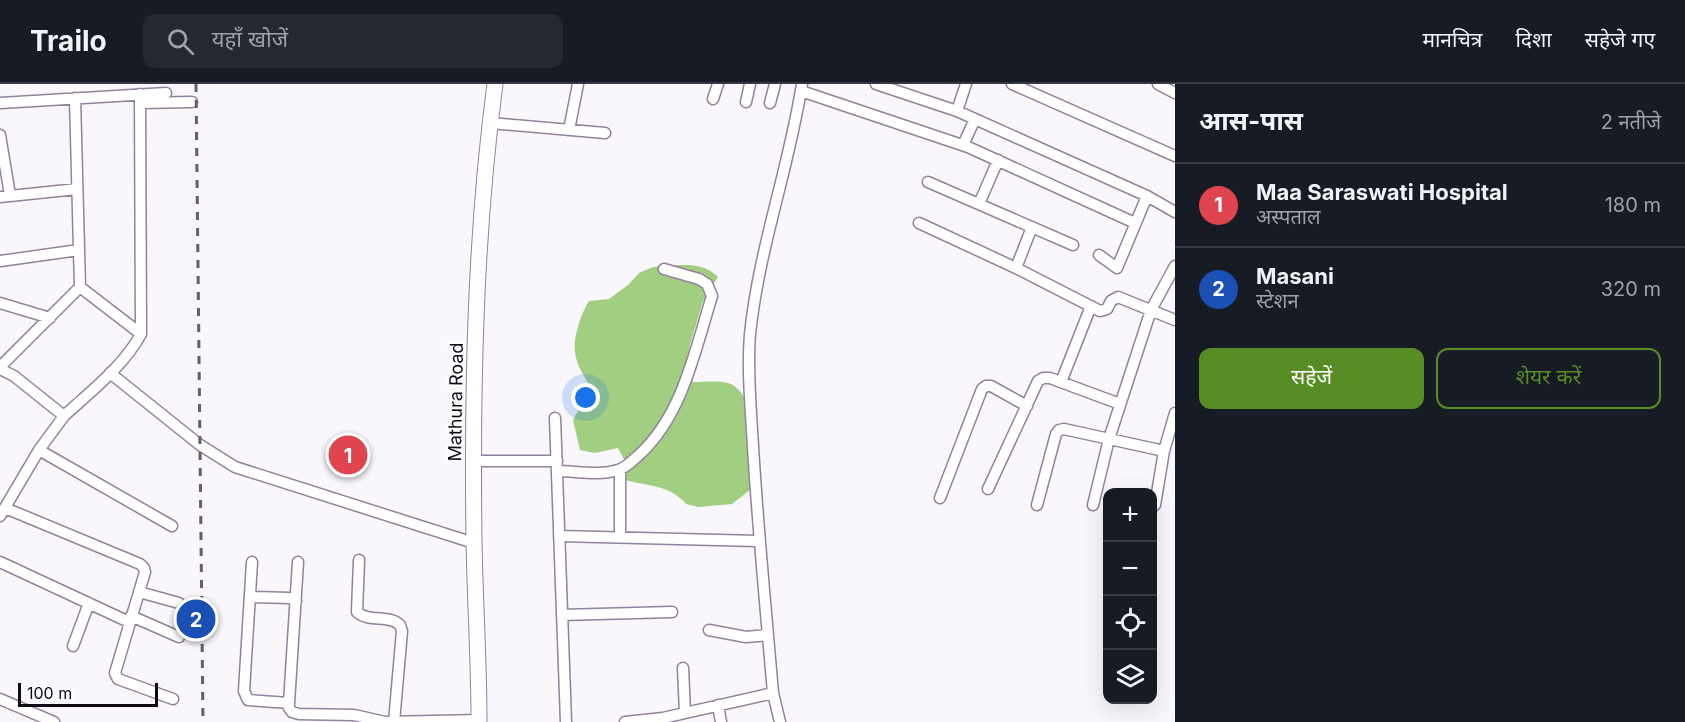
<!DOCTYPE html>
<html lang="hi">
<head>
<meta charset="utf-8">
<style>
  :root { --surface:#171b24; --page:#242831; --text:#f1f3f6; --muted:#9ea1a6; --line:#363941; --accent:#588d26 }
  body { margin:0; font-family:Inter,"Noto Sans Devanagari",sans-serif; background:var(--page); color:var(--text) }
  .controls { position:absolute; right:18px; bottom:18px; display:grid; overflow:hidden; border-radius:12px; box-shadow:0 6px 24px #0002 }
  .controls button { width:54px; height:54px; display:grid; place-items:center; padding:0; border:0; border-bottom:2px solid var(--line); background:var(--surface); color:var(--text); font:30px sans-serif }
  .scale { position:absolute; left:18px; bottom:15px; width:140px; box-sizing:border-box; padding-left:6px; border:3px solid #100a14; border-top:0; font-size:16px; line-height:21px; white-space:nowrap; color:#100a14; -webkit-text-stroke:4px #fff; paint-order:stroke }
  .you { position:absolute; left:586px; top:314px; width:21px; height:21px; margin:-15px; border:4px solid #fff; border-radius:50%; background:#1a73e8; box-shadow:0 0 0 9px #1a73e833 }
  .badge { display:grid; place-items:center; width:39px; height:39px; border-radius:50%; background:var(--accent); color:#fff; font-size:20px; font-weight:700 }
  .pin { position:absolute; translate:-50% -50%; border:3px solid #fff; box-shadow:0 2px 6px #0006 }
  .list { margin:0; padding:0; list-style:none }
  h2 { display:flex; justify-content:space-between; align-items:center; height:78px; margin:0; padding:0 24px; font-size:26px }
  h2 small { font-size:20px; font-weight:400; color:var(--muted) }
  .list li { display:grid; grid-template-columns:39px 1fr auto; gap:18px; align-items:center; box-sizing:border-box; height:84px; padding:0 24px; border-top:2px solid var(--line) }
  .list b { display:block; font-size:22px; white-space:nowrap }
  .list p { margin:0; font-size:20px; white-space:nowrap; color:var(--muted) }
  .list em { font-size:20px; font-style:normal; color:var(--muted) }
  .actions { display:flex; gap:12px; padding:18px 24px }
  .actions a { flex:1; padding:14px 0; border:2px solid var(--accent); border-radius:12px; text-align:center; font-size:21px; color:var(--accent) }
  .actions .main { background:var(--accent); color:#fff }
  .icon { flex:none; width:33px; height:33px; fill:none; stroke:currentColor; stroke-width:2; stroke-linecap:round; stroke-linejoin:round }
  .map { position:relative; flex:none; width:1175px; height:638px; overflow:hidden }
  header { display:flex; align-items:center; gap:36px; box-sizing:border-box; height:84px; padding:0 30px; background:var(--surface); border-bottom:2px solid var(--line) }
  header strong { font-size:28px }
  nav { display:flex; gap:33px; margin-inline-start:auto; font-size:21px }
  .search { width:420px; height:54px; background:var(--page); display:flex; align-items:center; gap:15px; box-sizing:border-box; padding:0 21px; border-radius:12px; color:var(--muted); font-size:22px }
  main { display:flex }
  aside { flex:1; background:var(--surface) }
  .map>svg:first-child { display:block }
  .forest { fill:#a1ce81 }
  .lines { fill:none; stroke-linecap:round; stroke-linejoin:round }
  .minor-casing { stroke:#92829e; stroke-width:13 }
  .secondary-casing { stroke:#92829e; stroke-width:17 }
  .minor { stroke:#fff; stroke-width:10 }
  .secondary { stroke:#fff; stroke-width:15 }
  .rail { stroke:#635e67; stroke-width:3; stroke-dasharray:8 8; stroke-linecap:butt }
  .labels { text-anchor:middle; stroke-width:5; stroke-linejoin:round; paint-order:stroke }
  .street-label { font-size:18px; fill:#100a14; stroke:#fff }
</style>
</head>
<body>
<header>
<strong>Trailo</strong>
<div class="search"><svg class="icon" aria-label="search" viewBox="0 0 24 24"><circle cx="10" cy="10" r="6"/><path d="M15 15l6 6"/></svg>यहाँ खोजें</div>
<nav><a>मानचित्र</a><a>दिशा</a><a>सहेजे गए</a></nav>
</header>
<main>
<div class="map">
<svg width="1175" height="638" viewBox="0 0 1175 638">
  <rect width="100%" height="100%" fill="#f9f6fc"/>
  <!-- forest -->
  <path class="forest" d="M670 181C688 181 705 179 718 193L703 217 690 261 686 279 693 298C704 298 722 296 731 300 761 316 752 378 750 406L732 420 698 423 686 420C668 399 646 403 622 395L626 379 618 364 595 369 580 366 573 336 591 304C585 293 576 281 575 268 573 253 581 230 589 217L609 215 628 201 639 189 653 183Z"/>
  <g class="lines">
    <!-- minor casing -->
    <g class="minor-casing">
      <path id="minor" d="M876 0 957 27 1147 112 1175 128
        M1012 0 1175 72
        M1158 0 1175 9
        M801 7 968 63 1135 139
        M75 14 80 203 141 250
        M713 15 718 0
        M746 18 750 0
        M0 19 166 9
        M140 19 192 18
        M770 19 775 0
        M957 27 966 0
        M490 39 605 49
        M569 46 578 0
        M0 51 10 111
        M963 61 975 35
        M928 98 1073 161
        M0 113 77 105
        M979 120 998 76
        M919 139 1016 184 1100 227 1107 225 1111 217 1118 213 1175 236
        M1099 171 1117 184 1147 112
        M0 177 79 166
        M1016 184 1032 143
        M0 219 50 234
        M0 283 80 203
        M0 285 14 292 64 332C91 307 123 283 141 250L140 10
        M110 289 200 361 235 383 474 459
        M1061 298 1091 222
        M555 334 566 638
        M39 366 172 442
        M474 377H557
        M620 386V453
        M558 387C576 387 600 392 618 386 626 384 633 376 640 370 683 330 695 266 712 212L707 200 699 195 664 185
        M988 405 1038 297 1043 294H1050L1120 320
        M940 414 982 305 986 302H991L1027 322
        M1037 421 1056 350 1059 346 1064 345 1164 367
        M1093 421 1109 355 1151 226 1175 182
        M1155 421 1164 367 1175 329
        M5 424 140 480 144 484 145 488 115 589 118 595 173 615
        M0 432 39 366 64 332
        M559 452 758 457
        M359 476 357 528C369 539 389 530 400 541L402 547 394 638
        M0 478 129 538
        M252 478 244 607 248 616 289 619V624L292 628 299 630 354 631 385 638 479 636
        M139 508 179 519
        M250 513 289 514 296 517
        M562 531 672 528
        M131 532 179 553
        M709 546 746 553 768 551
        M73 562 89 519
        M683 584 685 629
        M773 609 780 638
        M0 615 54 638
        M289 619 298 478
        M718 621 721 638
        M625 638 663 634 773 609C766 527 758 445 753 363 751 326 747 287 750 250 759 164 789 84 802 0"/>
    </g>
    <!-- secondary casing -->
    <g class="secondary-casing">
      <path id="secondary" d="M479 638C479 577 475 516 474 456 472 304 475 151 495 0"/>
    </g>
    <!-- minor -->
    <use href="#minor" class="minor"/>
    <!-- secondary -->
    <use href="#secondary" class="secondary"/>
    <!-- rail -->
    <path class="rail" d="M196 0 203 638"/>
  </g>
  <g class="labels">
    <!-- street labels -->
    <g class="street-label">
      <text transform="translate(456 318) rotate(-89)" y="6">Mathura Road</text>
    </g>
  </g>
</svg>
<div class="controls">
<button>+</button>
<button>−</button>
<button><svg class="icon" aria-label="locate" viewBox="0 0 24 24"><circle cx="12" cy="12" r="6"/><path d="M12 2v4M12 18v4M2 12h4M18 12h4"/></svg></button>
<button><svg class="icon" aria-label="layers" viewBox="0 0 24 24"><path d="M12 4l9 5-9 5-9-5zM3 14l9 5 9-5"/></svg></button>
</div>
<div class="scale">100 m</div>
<div class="you"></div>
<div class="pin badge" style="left:348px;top:371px;background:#e0444e">1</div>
<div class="pin badge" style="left:196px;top:535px;background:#1a4fb4">2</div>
</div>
<aside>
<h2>आस-पास<small>2 नतीजे</small></h2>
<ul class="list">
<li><span class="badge" style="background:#e0444e">1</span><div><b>Maa Saraswati Hospital</b><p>अस्पताल</p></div><em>180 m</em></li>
<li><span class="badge" style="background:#1a4fb4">2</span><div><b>Masani</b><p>स्टेशन</p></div><em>320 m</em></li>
</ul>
<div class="actions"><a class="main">सहेजें</a><a>शेयर करें</a></div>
</aside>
</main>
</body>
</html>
